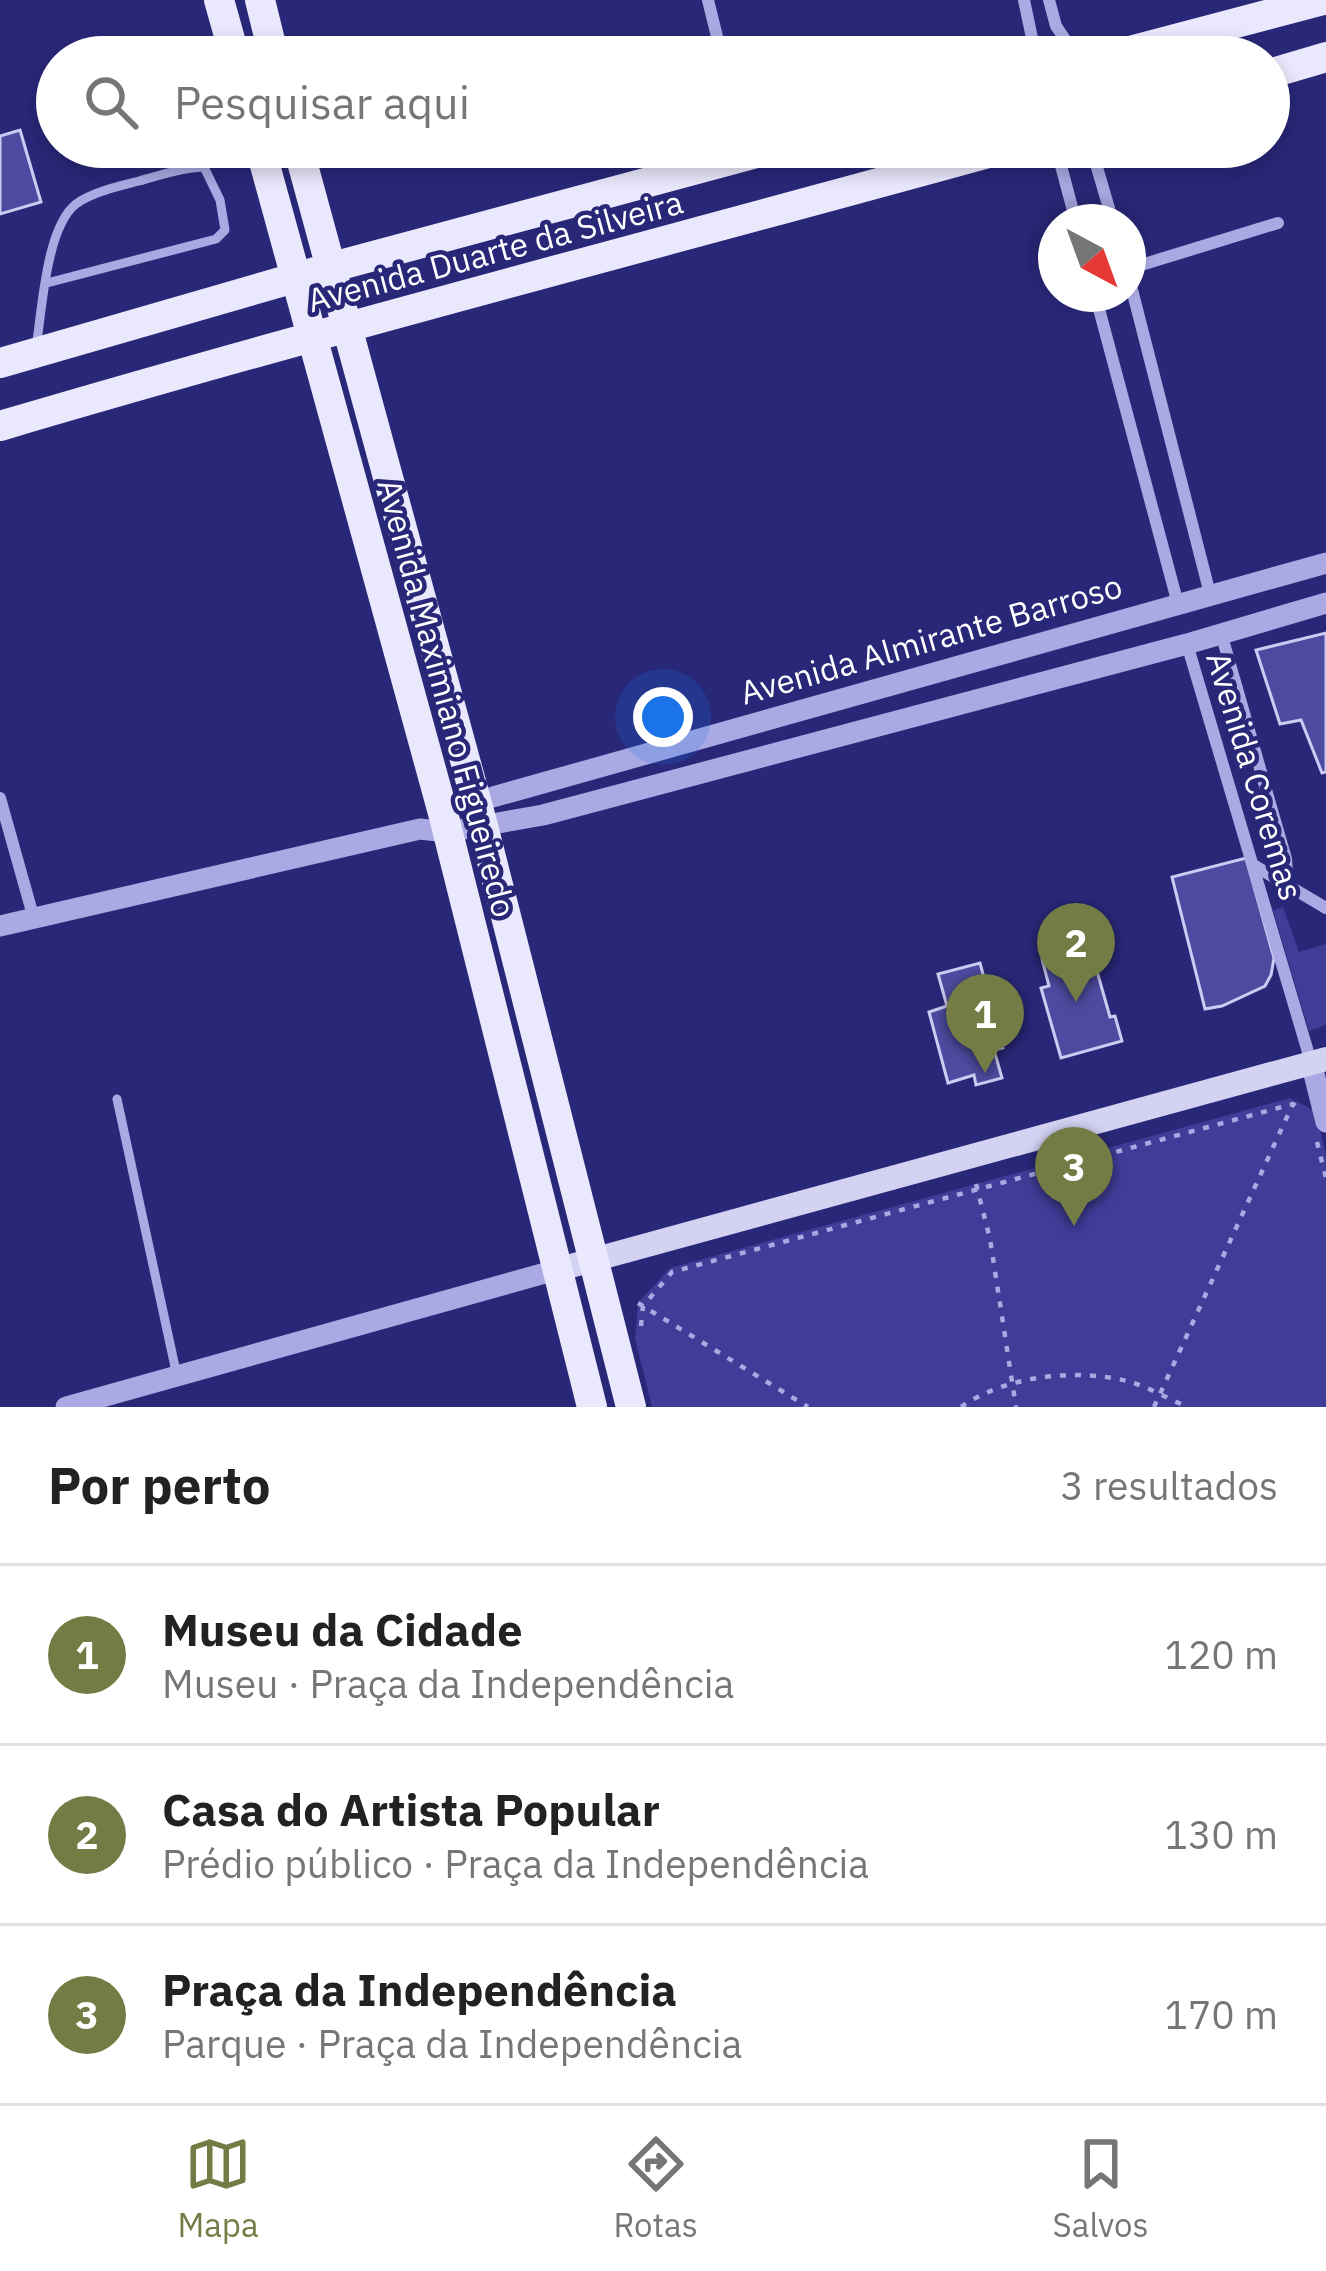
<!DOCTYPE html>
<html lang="pt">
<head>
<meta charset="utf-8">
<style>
  :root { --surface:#fff; --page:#f2f2f2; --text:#222; --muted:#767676; --line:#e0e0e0; --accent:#737c45 }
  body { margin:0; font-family:"IBM Plex Sans",sans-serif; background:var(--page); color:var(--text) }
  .compass { position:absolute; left:1038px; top:204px; width:108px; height:108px; border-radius:50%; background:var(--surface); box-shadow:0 6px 18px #0003; rotate:139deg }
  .you { position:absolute; left:663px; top:717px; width:42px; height:42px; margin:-30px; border:9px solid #fff; border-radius:50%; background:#1a73e8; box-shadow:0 0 0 18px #1a73e833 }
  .badge { display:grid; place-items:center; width:78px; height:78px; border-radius:50%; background:var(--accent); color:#fff; font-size:39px; font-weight:700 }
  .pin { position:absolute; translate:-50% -99px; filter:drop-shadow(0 3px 6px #0008) }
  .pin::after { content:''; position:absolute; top:63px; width:42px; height:36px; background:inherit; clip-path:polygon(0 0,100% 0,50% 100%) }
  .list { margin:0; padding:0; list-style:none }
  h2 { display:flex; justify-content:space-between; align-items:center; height:156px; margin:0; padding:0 48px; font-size:51px }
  h2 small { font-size:39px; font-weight:400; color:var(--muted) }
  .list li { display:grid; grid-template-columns:78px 1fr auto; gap:36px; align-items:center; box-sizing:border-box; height:180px; padding:0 48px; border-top:3px solid var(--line) }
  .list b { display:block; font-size:45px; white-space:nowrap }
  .list p { margin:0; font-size:39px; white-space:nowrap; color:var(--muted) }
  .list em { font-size:39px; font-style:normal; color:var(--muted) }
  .icon { flex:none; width:66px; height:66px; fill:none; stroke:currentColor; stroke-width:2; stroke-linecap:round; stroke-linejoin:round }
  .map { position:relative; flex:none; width:1326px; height:1407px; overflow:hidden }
  .search { position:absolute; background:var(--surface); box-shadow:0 6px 18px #0003; left:36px; right:36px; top:36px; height:132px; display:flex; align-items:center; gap:30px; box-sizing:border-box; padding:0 42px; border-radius:66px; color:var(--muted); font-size:45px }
  .sheet { height:696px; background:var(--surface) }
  nav { display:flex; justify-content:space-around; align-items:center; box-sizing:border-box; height:168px; border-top:3px solid var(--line); background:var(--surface); font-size:33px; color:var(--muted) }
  nav a { display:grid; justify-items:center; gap:6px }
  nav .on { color:var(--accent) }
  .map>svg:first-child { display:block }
  .green { fill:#3f3d98 }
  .building { fill:#4d4ba0; stroke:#cccbf3; stroke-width:3 }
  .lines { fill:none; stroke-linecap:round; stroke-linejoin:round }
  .path { stroke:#aaa9e3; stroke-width:4.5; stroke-dasharray:6 9; stroke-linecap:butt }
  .service { stroke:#aaa9e3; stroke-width:9 }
  .minor { stroke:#aaa9e3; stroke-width:12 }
  .tertiary { stroke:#aaa9e3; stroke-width:21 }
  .secondary { stroke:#d3d2f3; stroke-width:24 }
  .primary { stroke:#eae8fc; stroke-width:30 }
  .labels { text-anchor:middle; stroke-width:9; stroke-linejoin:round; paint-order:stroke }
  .street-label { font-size:33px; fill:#fff; stroke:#292778 }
</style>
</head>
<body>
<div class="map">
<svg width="1326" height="1407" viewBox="0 0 1326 1407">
  <rect width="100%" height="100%" fill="#292778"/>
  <!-- green -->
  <path class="green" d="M1283 907 1299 952 1326 944V1025L1309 1031 1273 910Z
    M1290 1098 1315 1111 1326 1155V1407H652L635 1339 638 1303 670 1268Z"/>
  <!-- building -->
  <path class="building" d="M20 130 41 202 0 214V136Z
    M1326 633V772L1322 773 1301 720 1280 724 1256 650Z
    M1246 858 1274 958 1271 975 1265 986 1222 1006 1205 1009 1172 877Z
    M1087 936 1110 1017 1115 1016 1122 1041 1061 1058 1041 988 1049 986 1042 959 1046 948Z
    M980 963 1003 1048 994 1050 1002 1078 976 1085 974 1075 948 1083 929 1012 947 1006 938 974Z"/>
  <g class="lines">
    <!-- path -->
    <path class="path" d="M802 162 857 147
      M1317 1142 1326 1178
      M976 1184 990 1239 1016 1407
      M638 1303 808 1407
      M641 1326 643 1306 672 1272 1293 1104 1298 1108
      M961 1407C1005 1376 1075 1368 1127 1381 1147 1386 1168 1399 1188 1407
      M1154 1407 1292 1106"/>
    <!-- service -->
    <path class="service" d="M36 348C42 311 46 227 76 204 92 192 120 186 139 181 160 175 182 168 204 167L220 200 225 230 216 239 47 283
      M117 1099 177 1376"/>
    <!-- minor -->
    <path class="minor" d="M708 0 722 57
      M1024 0 1036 57
      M1049 0 1056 26 1077 57
      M1056 147 1076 222
      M1091 147 1113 222
      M1128 269 1278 223
      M1128 274 1210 594
      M1095 294 1178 604
      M1221 633 1286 859 1288 887
      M1187 644 1311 1062
      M0 798 34 919
      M1255 866 1326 908"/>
    <!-- tertiary -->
    <path class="tertiary" d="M468 804 1326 563
      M0 926 420 829 447 832 543 815 1187 644 1326 603
      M1311 1062 1326 1122
      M66 1407 556 1270"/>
    <!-- secondary -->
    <path class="secondary" d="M556 1270 1326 1059"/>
    <!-- primary -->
    <path class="primary" d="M219 0 235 57
      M260 0 274 57
      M1107 57 1323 0
      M1269 74 1326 57
      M260 147 443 813 592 1407
      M298 147 483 826 631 1407
      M0 363 329 268 779 147
      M0 426C335 327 673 240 1010 147"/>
  </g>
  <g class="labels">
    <!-- street labels -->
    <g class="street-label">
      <text transform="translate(495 251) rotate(-15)" y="12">Avenida Duarte da Silveira</text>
      <text transform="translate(931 639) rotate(-16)" y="12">Avenida Almirante Barroso</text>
      <text transform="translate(447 698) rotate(75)" y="12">Avenida Maximiano Figueiredo</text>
      <text transform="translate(1255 776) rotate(73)" y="12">Avenida Coremas</text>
    </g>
  </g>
</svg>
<svg class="compass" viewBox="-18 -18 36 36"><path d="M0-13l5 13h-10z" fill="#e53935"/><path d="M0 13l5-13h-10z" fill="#767676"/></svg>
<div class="you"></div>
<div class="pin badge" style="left:985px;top:1073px">1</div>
<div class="pin badge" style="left:1076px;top:1002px">2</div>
<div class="pin badge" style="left:1074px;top:1226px">3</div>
<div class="search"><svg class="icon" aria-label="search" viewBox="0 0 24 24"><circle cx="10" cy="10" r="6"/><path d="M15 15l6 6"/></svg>Pesquisar aqui</div>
</div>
<section class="sheet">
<h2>Por perto<small>3 resultados</small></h2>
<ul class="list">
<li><span class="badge">1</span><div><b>Museu da Cidade</b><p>Museu · Praça da Independência</p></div><em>120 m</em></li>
<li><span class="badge">2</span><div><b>Casa do Artista Popular</b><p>Prédio público · Praça da Independência</p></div><em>130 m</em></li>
<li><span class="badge">3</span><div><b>Praça da Independência</b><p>Parque · Praça da Independência</p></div><em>170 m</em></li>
</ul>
</section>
<nav>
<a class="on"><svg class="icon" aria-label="map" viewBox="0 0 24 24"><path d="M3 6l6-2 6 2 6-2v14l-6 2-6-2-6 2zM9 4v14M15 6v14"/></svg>Mapa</a>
<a><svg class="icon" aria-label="directions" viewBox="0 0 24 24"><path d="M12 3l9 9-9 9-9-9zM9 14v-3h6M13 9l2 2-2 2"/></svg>Rotas</a>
<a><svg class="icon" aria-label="saved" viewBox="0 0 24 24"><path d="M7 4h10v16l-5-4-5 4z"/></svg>Salvos</a>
</nav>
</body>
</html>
